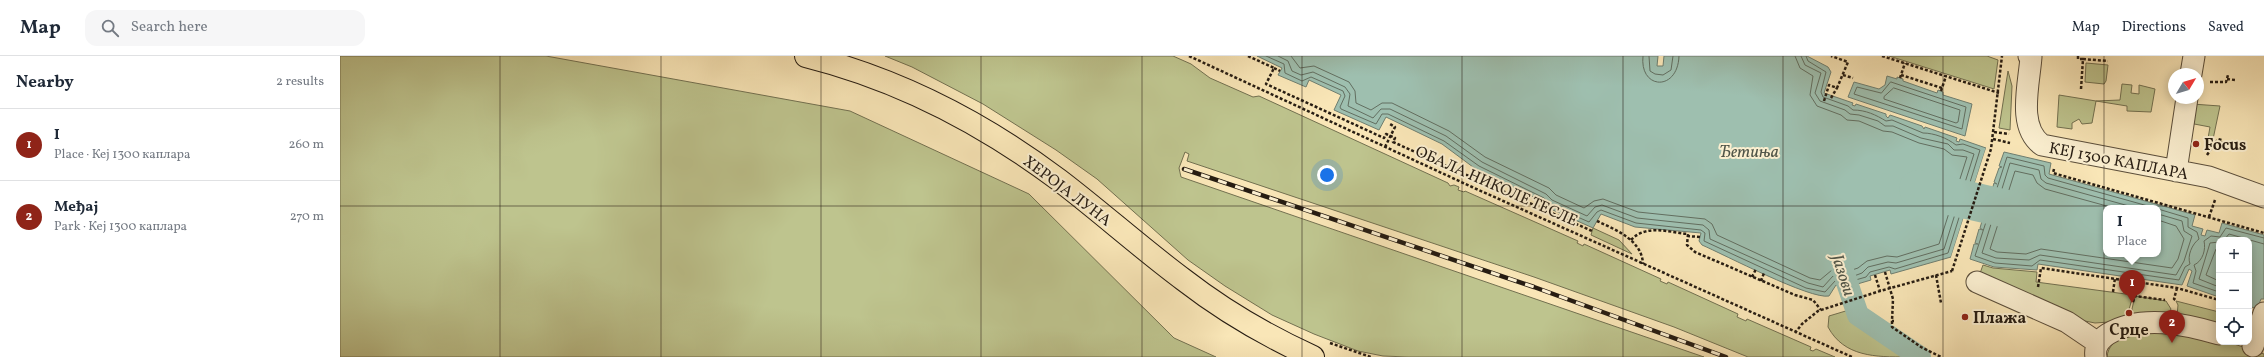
<!DOCTYPE html>
<html lang="en">
<head>
<meta charset="utf-8">
<style>
  :root { --surface:#fff; --page:#f6f6f7; --text:#1f2937; --muted:#747a83; --line:#e0e1e3; --accent:#8f2418 }
  body { margin:0; font-family:Vollkorn,serif; background:var(--page); color:var(--text) }
  .controls { position:absolute; right:12px; bottom:12px; display:grid; overflow:hidden; border-radius:8px; box-shadow:0 2px 10px #0003 }
  .controls button { width:36px; height:36px; display:grid; place-items:center; padding:0; border:0; border-bottom:1px solid var(--line); background:var(--surface); color:var(--text); font:20px sans-serif }
  .compass { position:absolute; left:1828px; top:12px; width:36px; height:36px; border-radius:50%; background:var(--surface); box-shadow:0 2px 10px #0003; rotate:52deg }
  .you { position:absolute; left:987px; top:119px; width:14px; height:14px; margin:-10px; border:3px solid #fff; border-radius:50%; background:#1a73e8; box-shadow:0 0 0 6px #1a73e833 }
  .badge { display:grid; place-items:center; width:26px; height:26px; border-radius:50%; background:var(--accent); color:#fff; font-size:13px; font-weight:700 }
  .pin { position:absolute; translate:-50% -33px; filter:drop-shadow(0 1px 2px #0008) }
  .pin::after { content:''; position:absolute; top:21px; width:14px; height:12px; background:inherit; clip-path:polygon(0 0,100% 0,50% 100%) }
  .popup { position:absolute; left:1763px; top:149px; width:58px; height:52px; box-sizing:border-box; display:grid; place-content:center; border-radius:8px; background:var(--surface); filter:drop-shadow(0 1px 3px #0005); font-size:13px; white-space:nowrap; color:var(--muted) }
  .popup b { font-size:15px; color:var(--text) }
  .popup::after { content:''; position:absolute; left:50%; top:100%; margin-left:-8px; border:8px solid transparent; border-top-color:var(--surface) }
  .list { margin:0; padding:0; list-style:none }
  h2 { display:flex; justify-content:space-between; align-items:center; height:52px; margin:0; padding:0 16px; font-size:17px }
  h2 small { font-size:13px; font-weight:400; color:var(--muted) }
  .list li { display:grid; grid-template-columns:26px 1fr auto; gap:12px; align-items:center; box-sizing:border-box; height:72px; padding:0 16px; border-top:1px solid var(--line) }
  .list b { display:block; font-size:15px; white-space:nowrap }
  .list p { margin:0; font-size:13px; white-space:nowrap; color:var(--muted) }
  .list em { font-size:13px; font-style:normal; color:var(--muted) }
  .icon { flex:none; width:22px; height:22px; fill:none; stroke:currentColor; stroke-width:2; stroke-linecap:round; stroke-linejoin:round }
  .map { position:relative; flex:none; width:1924px; height:301px; overflow:hidden }
  header { display:flex; align-items:center; gap:24px; box-sizing:border-box; height:56px; padding:0 20px; background:var(--surface); border-bottom:1px solid var(--line) }
  header strong { font-size:19px }
  nav { display:flex; gap:22px; margin-inline-start:auto; font-size:14px }
  .search { width:280px; height:36px; background:var(--page); display:flex; align-items:center; gap:10px; box-sizing:border-box; padding:0 14px; border-radius:12px; color:var(--muted); font-size:15px }
  main { display:flex }
  aside { flex:1; background:var(--surface) }
  .map>svg:first-child { display:block }
  .green { fill:#bec48e; stroke:#727050 }
  .water { fill:#9ebfaf; stroke:#6e7e70; fill-rule:evenodd }
  .pier { fill:#f9e6b7 }
  .lines { fill:none; stroke-linecap:round; stroke-linejoin:round }
  .shore { stroke:#626e60; stroke-width:1 }
  .canal { stroke:#9ebfaf; stroke-width:22 }
  .river { stroke:#9ebfaf; stroke-width:38 }
  .minor-casing { stroke:#5b4e3b; stroke-width:23 }
  .major-casing { stroke:#261c12; stroke-width:24 }
  .path { stroke:#261c12; stroke-width:2.5; stroke-dasharray:3 2; stroke-linecap:butt }
  .minor { stroke:#fbefd0; stroke-width:21 }
  .major { stroke:#f9e6b7; stroke-width:22 }
  .rail-casing { stroke:#261c12; stroke-width:4.5 }
  .rail { stroke:#fbefd0; stroke-width:3; stroke-dasharray:9; stroke-linecap:butt }
  .grid { fill:none; stroke:#261c12; stroke-width:1; stroke-opacity:0.55 }
  .poi-dot { fill:#8f2418; stroke:#fbefd0; stroke-width:1.5 }
  .labels { text-anchor:middle; stroke-width:4; stroke-linejoin:round; paint-order:stroke }
  .poi-label { font-size:16px; font-weight:bold; fill:#261c12; stroke:#fbefd0; text-anchor:start }
  .street-label { font-size:16px; fill:#261c12; stroke:#fbefd0 }
  .water-label { font-size:17px; font-style:italic; fill:#505549; stroke:#fbefd0 }
</style>
</head>
<body>
<header>
<strong>Map</strong>
<div class="search"><svg class="icon" aria-label="search" viewBox="0 0 24 24"><circle cx="10" cy="10" r="6"/><path d="M15 15l6 6"/></svg>Search here</div>
<nav><a>Map</a><a>Directions</a><a>Saved</a></nav>
</header>
<main>
<aside>
<h2>Nearby<small>2 results</small></h2>
<ul class="list">
<li><span class="badge">1</span><div><b>I</b><p>Place · Кеј 1300 каплара</p></div><em>260 m</em></li>
<li><span class="badge">2</span><div><b>Међај</b><p>Park · Кеј 1300 каплара</p></div><em>270 m</em></li>
</ul>
</aside>
<div class="map">
<svg width="1924" height="301" viewBox="0 0 1924 301">
  <rect width="100%" height="100%" fill="#f9e6b7"/>
  <filter id="stains"><feTurbulence type="fractalNoise" baseFrequency=".005" numOctaves="4"/><feColorMatrix values="0 0 0 0 .2 0 0 0 0 .09 0 0 0 0 .02 0 0 0 .5 -.17"/></filter>
  <radialGradient id="worn" r=".72"><stop offset=".6" stop-color="#630" stop-opacity="0"/><stop offset="1" stop-color="#630" stop-opacity=".3"/></radialGradient>
  <!-- green -->
  <path class="green" d="M0 0H206L510 55 689 138 834 282 876 301H0Z
    M545 0H833L851 8 870 22 913 41 919 40 1108 127 1110 130 1114 129 1119 131 1118 134 1124 136 1125 135 1238 185 1237 187 1243 190 1244 188 1321 223 1320 225 1327 228 1328 226 1398 258 1397 261 1406 265 1407 263 1471 291 1470 294 1473 295 1476 293 1495 301H1408L1334 271 1194 221 847 105 849 98 845 96 839 112 841 121 1364 301H1068L1043 300 1018 295 974 278 932 259 885 230 848 204 757 123 716 94 643 48 572 11Z
    M1549 0H1647L1658 4 1654 33Z
    M1746 7 1768 9 1766 25 1764 28 1745 26Z
    M1668 15 1672 30 1670 74 1659 72Z
    M1782 28 1792 29 1791 37 1799 38V29L1815 33 1811 56 1787 55V50L1756 45 1752 67 1742 68 1739 63 1732 67V73L1717 71 1719 39 1756 45 1780 44Z
    M1852 48 1880 50 1872 88H1867L1870 71 1849 67Z
    M1253 172 1279 184 1292 198 1251 179Z
    M1643 209 1653 212 1697 216 1696 226 1793 239 1787 261 1783 265 1755 267 1740 264 1639 220Z
    M1795 240 1826 245 1831 253 1829 258 1793 259 1792 253Z
    M1836 245 1879 256V273L1837 260 1838 249Z
    M1509 254C1516 274 1549 290 1567 301 1536 301 1504 301 1488 271L1489 260Z
    M1812 271 1879 286H1888L1924 298V301H1767C1769 280 1795 277 1812 271Z"/>
  <!-- water -->
  <path class="water" d="M917 0H1318L1317 10H1323L1324 0H1467L1488 11 1491 16 1484 37 1513 47 1512 49 1515 50 1516 48 1546 58V60L1548 62 1550 59 1582 70 1584 73 1585 71 1617 82 1616 85 1619 86 1620 83 1646 92 1611 201 1551 218 1550 214 1530 220 1531 224 1514 229 1513 232 1507 234 1496 229 1489 240C1471 244 1383 198 1362 189L1359 185 1361 177 1295 171 1261 158 1253 172 1204 150 1202 145 1137 114 1102 88 1046 61 1039 74 994 54 1001 39 969 24 966 31 938 19 942 12Z
    M1547 20 1557 23V21L1563 23V25L1597 37 1598 34 1603 36V39L1632 48 1625 80 1508 41 1514 26 1539 33 1545 29Z
    M1664 96 1711 107 1709 118 1855 159 1852 170 1863 173 1861 179 1865 180 1867 174 1879 177 1882 167 1924 179V243H1921L1917 253 1909 250V184H1879V241L1847 230 1852 215 1849 213 1842 229 1698 208 1697 214 1654 211 1630 203 1634 188H1638L1635 187 1639 173 1643 174 1640 172 1644 158H1648L1645 157 1649 142 1652 143 1650 141 1654 127 1657 128 1654 126 1659 112 1662 111 1659 110ZM1766 152H1818V198H1766Z"/>
  <!-- pier -->
  <path class="pier" d="M1646 92H1648L1613 201H1611Z"/>
  <g class="lines">
    <!-- shore -->
    <path class="shore" d="M926 0 944 8 945 17 962 25 971 21 1003 35 1005 40 1000 51 1001 53 1036 68 1042 58H1048L1104 85 1139 110 1204 142 1208 148 1249 166 1257 156 1261 154 1296 167 1361 174 1365 177 1364 185 1466 232 1485 236 1495 225 1508 230 1512 225 1526 221 1530 216 1549 211 1555 213 1608 197 1640 94 1623 88 1616 89C1607 82 1594 77 1583 77L1552 64 1546 65C1536 59 1526 54 1513 54L1508 50 1483 41 1481 36 1486 16 1468 5 1466 0
      M938 0 948 5 952 15 961 19 973 16 1005 31 1010 38 1008 50 1033 62 1041 53H1050L1106 80 1142 106 1206 138 1212 144 1247 160 1255 151 1262 149 1297 162 1363 169 1369 174 1370 183 1468 227 1483 231 1493 220 1506 223 1522 217 1528 211 1548 206 1556 207 1604 193 1634 98 1623 94H1614L1608 88 1581 82 1553 70H1545L1538 65 1519 59 1510 58 1505 54 1480 45 1475 37 1481 17 1465 9 1461 0
      M951 0 960 12 974 10 1009 26 1015 35 1016 47 1031 54 1042 47H1052L1109 75 1145 101 1209 132 1216 139 1244 152 1254 145 1263 143 1298 156 1365 163 1372 168 1377 179 1470 222 1480 224 1492 214 1506 216 1518 212 1527 205 1547 200 1557 201 1599 188 1627 101 1612 99 1604 93 1579 87 1552 76 1543 75 1519 65 1507 64 1501 59 1477 50 1470 39 1473 20 1460 12 1455 0
      M1303 0C1299 34 1338 36 1339 0
      M1309 0 1310 15 1315 18 1323 19 1331 14 1333 0
      M1551 26 1626 51 1622 73 1514 38 1517 31 1541 37Z
      M1554 32 1620 54 1618 66 1616 67 1544 43V41Z
      M1774 152 1705 133 1697 127 1693 119 1675 115 1650 193 1657 196 1686 198 1701 193 1832 212 1838 203 1844 183 1836 170 1818 164
      M1796 152 1706 127 1701 123 1699 114 1670 107 1642 197 1656 202 1689 204 1700 199 1836 219 1844 205 1852 180 1844 175 1842 165 1818 158
      M1815 152 1708 122 1705 119 1704 110 1667 101 1635 200 1655 207 1692 210 1700 204 1839 224 1845 211 1850 208C1847 200 1852 188 1859 183L1857 176 1848 171V162L1818 153
      M1884 184 1889 178 1924 188
      M1879 186 1870 187 1859 223 1879 231
      M1879 192 1876 193 1866 219 1879 225
      M1879 236 1853 227 1856 215 1854 209C1863 205 1866 193 1864 185L1871 180 1880 181 1886 172 1924 182"/>
    <!-- canal -->
    <path class="canal" d="M1500 206 1518 259 1580 301"/>
    <!-- river -->
    <path class="river" d="M1578 133 1766 175"/>
    <!-- minor casing -->
    <g class="minor-casing">
      <path id="minor" d="M1689 0 1691 1C1689 29 1677 71 1702 89L1869 121 1924 141
        M1851 18 1854 0
        M1836 115 1847 42
        M1637 226 1727 266 1758 287
        M1913 290 1924 257
        M1756 301C1754 291 1760 283 1768 278 1801 258 1845 268 1879 278"/>
    </g>
    <!-- major casing -->
    <g class="major-casing">
      <path id="major" d="M466 0C558 23 643 67 719 124 761 156 801 192 844 224 884 255 927 280 973 301"/>
    </g>
    <!-- path -->
    <path class="path" d="M849 0 1132 131 1512 301
      M908 0 934 12 926 28 1044 82 1046 78 1055 82 1053 86 1252 175
      M1542 0 1659 37
      M1738 0V3H1743
      M934 12 940 15
      M1503 19 1513 22
      M1561 19 1602 32
      M1560 22 1565 7
      M1887 23 1895 24
      M1870 26H1886L1888 19
      M1741 33 1743 3 1768 5
      M1601 35 1606 20
      M1491 42 1497 32
      M1484 45 1489 29 1497 32 1508 6 1491 0
      M1654 76 1669 78
      M1653 83 1670 87
      M1045 91 1055 71 1050 68
      M1867 99 1878 83 1882 84V92
      M1714 113 1713 117 1924 177
      M1869 161 1875 144
      M1257 165C1276 174 1302 184 1303 208
      M1347 180 1360 181
      M1291 184C1306 168 1328 176 1348 178L1347 189 1355 196 1455 239 1473 244 1481 254
      M1612 215 1651 93 1662 0
      M1545 216 1553 243 1552 265H1554
      M1535 219 1540 235
      M1596 219 1601 247
      M1412 221 1416 213
      M1421 225 1424 217
      M1698 231 1701 212 1837 232 1879 244
      M1837 232 1834 243 1837 245
      M1773 236 1775 222
      M1793 246 1795 240 1825 244
      M1552 265V271L1581 291 1601 301
      M1455 277 1462 268 1478 255 1540 235 1612 215
      M990 287 1031 301"/>
    <!-- minor -->
    <use href="#minor" class="minor"/>
    <!-- major -->
    <use href="#major" class="major"/>
    <!-- rail casing -->
    <g class="rail-casing">
      <path id="rail" d="M844 113 1194 231 1386 301"/>
    </g>
    <!-- rail -->
    <use href="#rail" class="rail"/>
  </g>
  <!-- grid -->
  <path class="grid" d="M160 0V301M321 0V301M481 0V301M641 0V301M802 0V301M962 0V301M1122 0V301M1283 0V301M1443 0V301M1603 0V301M1764 0V301M0 150H1924"/>
  <!-- markers -->
  <g class="poi-dot">
    <circle cx="1856" cy="88" r="4"/>
    <circle cx="1789" cy="257" r="4"/>
    <circle cx="1625" cy="261" r="4"/>
  </g>
  <g class="labels">
    <!-- poi labels -->
    <g class="poi-label">
      <text x="1864" y="94">Focus</text>
      <text x="1633" y="267">Плажа</text>
      <text x="1789" y="279" text-anchor="middle">Срце</text>
    </g>
    <!-- street labels -->
    <g class="street-label">
      <text transform="translate(1779 104) rotate(11)" y="6">КЕЈ 1300 КАПЛАРА</text>
      <text transform="translate(1157 129) rotate(24)" y="6">ОБАЛА НИКОЛЕ ТЕСЛЕ</text>
      <text transform="translate(728 134) rotate(37)" y="6">ХЕРОЈА ЛУНА</text>
    </g>
    <!-- water labels -->
    <g class="water-label">
      <text x="1409" y="101">Ђетиња</text>
      <text transform="translate(1504 219) rotate(72)" y="6">Јазови</text>
    </g>
  </g>
  <rect width="100%" height="100%" filter="url(#stains)"/>
  <rect width="100%" height="100%" fill="url(#worn)"/>
</svg>
<div class="controls">
<button>+</button>
<button>−</button>
<button><svg class="icon" aria-label="locate" viewBox="0 0 24 24"><circle cx="12" cy="12" r="6"/><path d="M12 2v4M12 18v4M2 12h4M18 12h4"/></svg></button>
</div>
<svg class="compass" viewBox="-18 -18 36 36"><path d="M0-13l5 13h-10z" fill="#e53935"/><path d="M0 13l5-13h-10z" fill="#747a83"/></svg>
<div class="you"></div>
<div class="pin badge" style="left:1792px;top:247px">1</div>
<div class="popup"><b>I</b>Place</div>
<div class="pin badge" style="left:1832px;top:287px">2</div>
</div>
</main>
</body>
</html>
